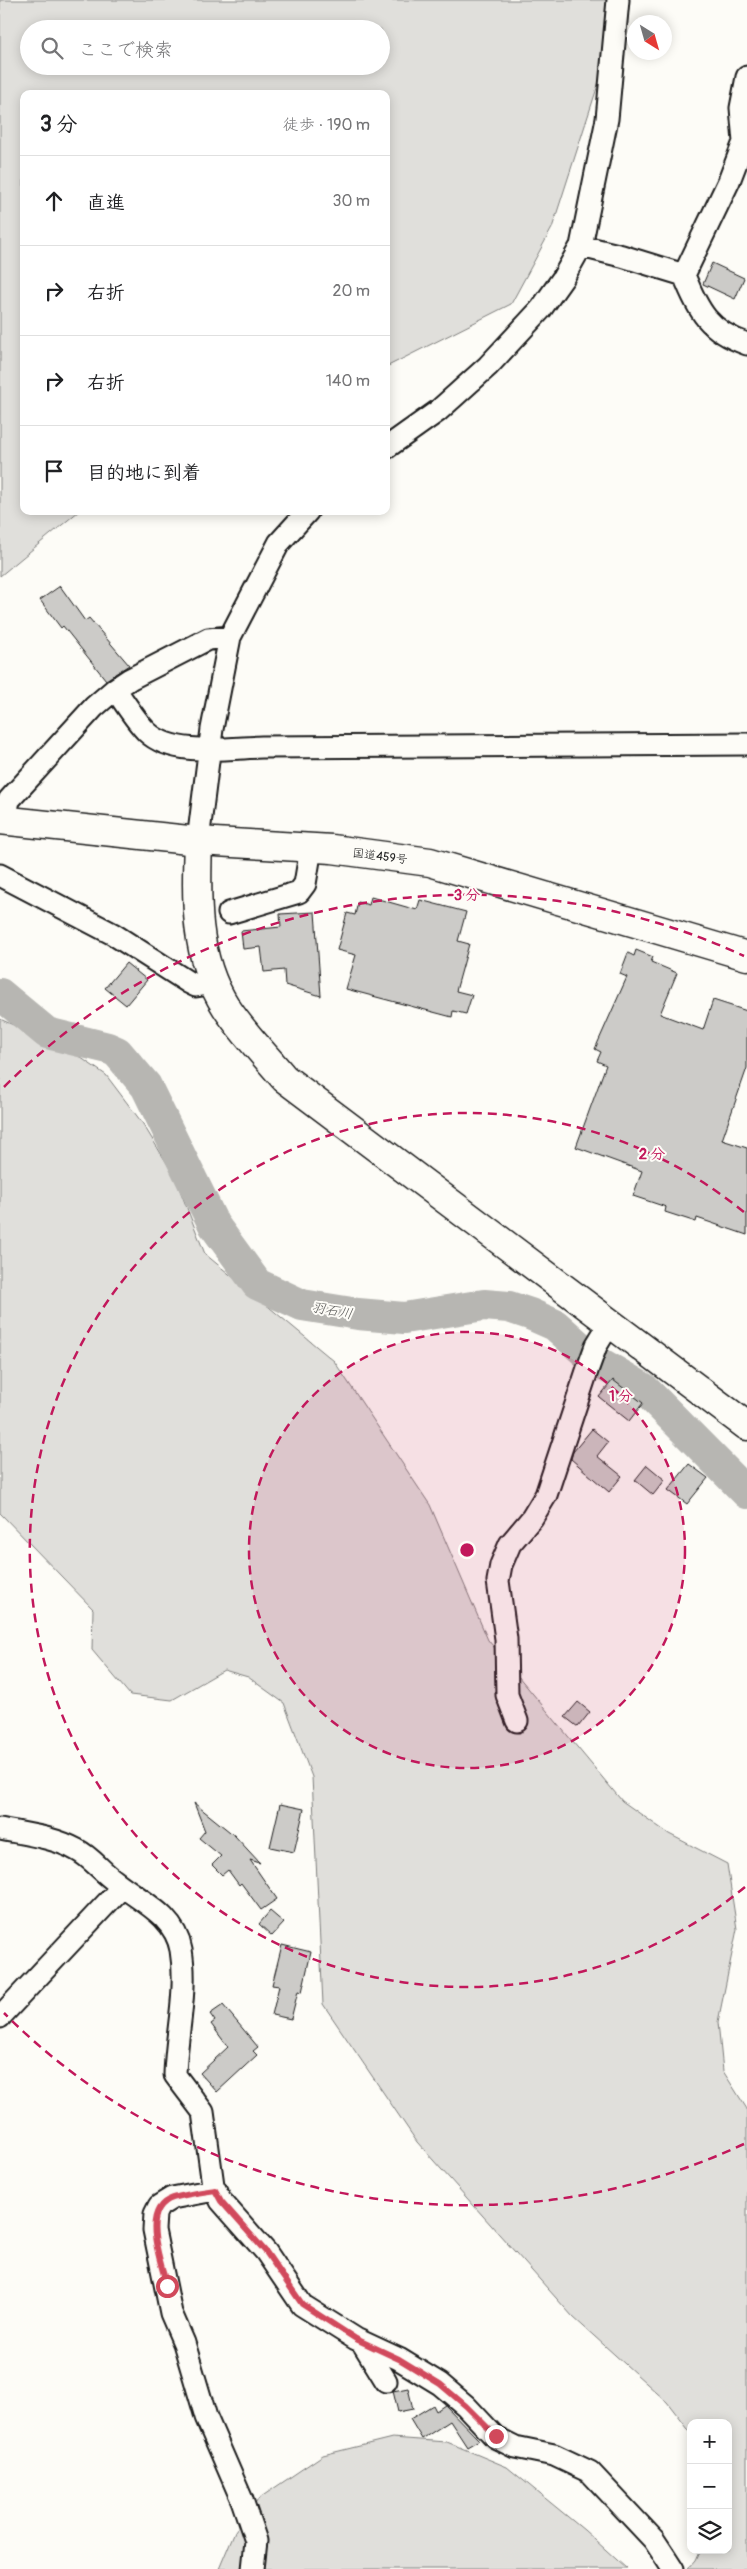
<!DOCTYPE html>
<html lang="ja">
<head>
<meta charset="utf-8">
<style>
  :root { --surface:#fff; --page:#f6f6f6; --text:#202124; --muted:#757577; --line:#e0e0e0 }
  body { margin:0; font-family:Pangolin,"Klee One",sans-serif; background:var(--page); color:var(--text) }
  .controls { position:absolute; right:15px; bottom:15px; display:grid; overflow:hidden; border-radius:10px; box-shadow:0 2px 12px #0003 }
  .controls button { width:45px; height:45px; display:grid; place-items:center; padding:0; border:0; border-bottom:1px solid var(--line); background:var(--surface); color:var(--text); font:25px sans-serif }
  .compass { position:absolute; left:627px; top:15px; width:45px; height:45px; border-radius:50%; background:var(--surface); box-shadow:0 2px 12px #0003; rotate:143deg }
  .stop { position:absolute; width:15px; height:15px; margin:-11px; border:4px solid #d1495b; border-radius:50%; background:#fff }
  .stop.end { background:#d1495b; border-color:#fff; box-shadow:0 1px 5px #0008 }
  .list { margin:0; padding:0; list-style:none }
  h2 { display:flex; justify-content:space-between; align-items:center; height:65px; margin:0; padding:0 20px; font-size:21px }
  h2 small { font-size:16px; font-weight:400; color:var(--muted) }
  .list li { display:grid; grid-template-columns:32px 1fr auto; gap:15px; align-items:center; box-sizing:border-box; height:90px; padding:0 20px; border-top:1px solid var(--line) }
  .list b { display:block; font-size:19px; white-space:nowrap }
  .list em { font-size:16px; font-style:normal; color:var(--muted) }
  .icon { flex:none; width:28px; height:28px; fill:none; stroke:currentColor; stroke-width:2; stroke-linecap:round; stroke-linejoin:round }
  .map { position:relative; flex:none; width:747px; height:2569px; overflow:hidden }
  .search { position:absolute; background:var(--surface); box-shadow:0 2px 12px #0003; left:20px; top:20px; width:370px; height:55px; display:flex; align-items:center; gap:12px; box-sizing:border-box; padding:0 18px; border-radius:28px; color:var(--muted); font-size:19px }
  .panel { position:absolute; background:var(--surface); box-shadow:0 2px 12px #0003; left:20px; top:90px; width:370px; height:425px; border-radius:10px }
  .map>svg:first-child { display:block }
  .green { fill:#e0dfdb; stroke:#7e7e7c; fill-rule:evenodd }
  .lines { fill:none; stroke-linecap:round; stroke-linejoin:round }
  .river { stroke:#b7b6b2; stroke-width:32 }
  .building { fill:#cccbc8; stroke:#1c1c1c }
  .street-casing { stroke:#1c1c1c; stroke-width:25 }
  .secondary-casing { stroke:#1c1c1c; stroke-width:31 }
  .highway-casing { stroke:#1c1c1c; stroke-width:31 }
  .street { stroke:#fdfcf7; stroke-width:21 }
  .secondary { stroke:#fdfcf7; stroke-width:28 }
  .highway { stroke:#fdfcf7; stroke-width:28 }
  .route { stroke:#d1495b; stroke-width:6 }
  .ring { fill:none; stroke:#c2185b; stroke-width:2.5; stroke-dasharray:9 6 }
  .labels { text-anchor:middle; stroke-width:4; stroke-linejoin:round; paint-order:stroke }
  .street-label { font-size:12px; fill:#1c1c1c; stroke:#fdfcf7 }
  .water-label { font-size:14px; font-style:italic; fill:#5a5a58; stroke:#fdfcf7 }
  .centre { fill:#c2185b; stroke:#fdfcf7; stroke-width:2.5 }
  .ring-label { font-size:15px; text-anchor:middle; font-weight:bold; fill:#c2185b; stroke:#fdfcf7; stroke-width:4; stroke-linejoin:round; paint-order:stroke }
</style>
</head>
<body>
<div class="map">
<svg width="747" height="2569" viewBox="0 0 747 2569">
  <rect width="100%" height="100%" fill="#fdfcf7"/>
  <filter id="ink" filterUnits="userSpaceOnUse"><feTurbulence type="fractalNoise" baseFrequency=".02" numOctaves="2"/><feDisplacementMap in="SourceGraphic" scale="10" xChannelSelector="R" yChannelSelector="G"/><feConvolveMatrix kernelMatrix="1 2 1 2 8 2 1 2 1" color-interpolation-filters="sRGB"/></filter>
  <g filter="url(#ink)">
    <!-- green -->
    <path class="green" d="M0 0H615L605 63 552 228 511 304 388 366H386V94H24V511H79L0 576ZM29 29H381V66H29Z
      M0 1019 71 1051 106 1075 143 1124 174 1175 205 1254 334 1361 430 1505 488 1640 622 1801 669 1834 727 1864 737 1929 718 2022 723 2071 747 2109V2569H688L695 2561 700 2550H728V2423H691V2433L667 2402 573 2317 417 2142 323 2004 312 1777 284 1703 248 1677 224 1670 172 1700 130 1695 92 1650 93 1609 0 1513Z
      M392 2438 447 2442 507 2467 584 2530 627 2569H219L235 2531 258 2499 323 2455Z"/>
    <g class="lines">
      <!-- river -->
      <path class="river" d="M0 994 47 1033 108 1048 117 1052 146 1086 214 1225 257 1284 302 1305 358 1314 404 1318 484 1305 509 1307 530 1314 555 1325 593 1359 643 1388 747 1493"/>
    </g>
    <!-- building -->
    <path class="building" d="M712 263 744 278 735 299 703 284Z
      M60 586 85 621 89 618 129 665 106 680 63 626 61 628 40 600Z
      M371 897 417 910 420 900 466 912 458 941 469 944 456 991 472 995 466 1014 453 1011 452 1017 346 989 356 955 337 950 347 913 355 915 358 902 369 905Z
      M315 912 321 996 285 985 284 970 264 972 261 947 243 949 241 931 281 927 280 914Z
      M636 950 653 957 651 962 677 973 660 1014 703 1030 713 1000 747 1011V1068L722 1140 747 1148V1235L697 1218 696 1222 665 1212 666 1207 633 1196 642 1171 576 1147 606 1065 597 1061 601 1052 595 1049 627 977 620 974 628 953 634 956Z
      M126 963 147 980 126 1005 105 988Z
      M613 1380 643 1403 629 1421 599 1397Z
      M592 1429 608 1442 597 1456 622 1476 609 1492 571 1459 573 1452Z
      M689 1464 708 1478 687 1504 668 1490Z
      M647 1465 665 1480 653 1495 635 1480Z
      M578 1702 590 1712 578 1727 565 1717Z
      M194 1803 235 1836 260 1863 250 1860 277 1899 261 1910 241 1883 239 1885 228 1870 222 1875 212 1865 221 1856 199 1838 205 1831Z
      M280 1804 304 1809 294 1852 270 1847Z
      M270 1911 284 1923 272 1936 259 1924Z
      M282 1945 311 1952 302 1992 298 1991 291 2019 272 2015 279 1986 272 1985Z
      M223 2005 258 2047 253 2051 257 2055 217 2092 200 2073 228 2047 211 2024 215 2021 210 2014Z
      M408 2388 413 2409 398 2412 393 2391Z
      M433 2405 436 2411 445 2405 479 2440 467 2447 450 2421 422 2439 410 2419Z"/>
    <g class="lines">
      <!-- street casing -->
      <g class="street-casing">
        <path id="street" d="M581 246 622 256 684 275C698 311 709 331 747 344
          M684 275 729 181 744 142 741 108 747 77
          M386 448 438 411 488 366 541 309 563 278 581 246 607 119 618 0
          M115 689C125 703 135 720 147 732 173 757 229 748 262 747L747 744
          M5 821 9 800 94 707 115 689 130 679 208 639 230 637
          M198 841 212 729 230 637 279 543 308 511
          M0 875 113 934 188 982 196 986 215 983
          M229 913 299 892 305 884 311 848
          M517 1721 507 1695 506 1639 498 1581 501 1565 510 1544 532 1518 546 1495 588 1368 596 1346 610 1323
          M0 1829C25 1834 54 1837 77 1850 91 1857 102 1872 115 1881 140 1901 175 1915 181 1950 188 1991 176 2034 175 2075L203 2112 213 2185 221 2201 266 2252 302 2305 356 2339 399 2359 440 2384 466 2406 495 2437 515 2447 554 2455 590 2472 654 2540 673 2569
          M0 2017 122 1887
          M215 2190 172 2198 159 2206 155 2214 154 2230 171 2313 184 2343 206 2417 242 2500 256 2541 253 2569
          M362 2342 386 2381"/>
      </g>
      <!-- secondary casing -->
      <g class="secondary-casing">
        <path id="secondary" d="M198 841C196 898 194 957 226 1007 242 1032 265 1055 284 1078L747 1426"/>
      </g>
      <!-- highway casing -->
      <g class="highway-casing">
        <path id="highway" d="M0 820 198 841 332 849 430 862 747 956"/>
      </g>
      <!-- street -->
      <use href="#street" class="street"/>
      <!-- secondary -->
      <use href="#secondary" class="secondary"/>
      <!-- highway -->
      <use href="#highway" class="highway"/>
    </g>
  </g>
  <g class="lines" filter="url(#ink)">
    <!-- route -->
    <path class="route" d="M167 2286C161 2261 139 2209 173 2198 186 2194 202 2192 215 2190L221 2201 266 2252 302 2304 356 2339 399 2359 440 2384 466 2406 496 2436"/>
  </g>
  <!-- distance rings -->
  <circle cx="467" cy="1550" r="218" fill="#c2185b" fill-opacity=".12"/>
  <g class="ring">
    <circle cx="467" cy="1550" r="218"/>
    <path d="M745 1887A437 437 0 1 1 745 1213"/>
    <path d="M744 2144A655 655 0 0 1 4 2013M4 1087A655 655 0 0 1 744 956"/>
  </g>
  <g class="labels">
    <!-- street labels -->
    <g class="street-label">
      <text transform="translate(380 856) rotate(7)" y="4">国道459号</text>
    </g>
    <!-- water labels -->
    <g class="water-label">
      <text transform="translate(332 1310) rotate(10)" y="5">羽石川</text>
    </g>
  </g>
  <circle cx="467" cy="1550" r="8" class="centre"/>
  <g class="ring-label">
    <text x="467" y="900">3 分</text>
    <text x="652" y="1159">2 分</text>
    <text x="621" y="1401">1 分</text>
  </g>
</svg>
<div class="controls">
<button>+</button>
<button>−</button>
<button><svg class="icon" aria-label="layers" viewBox="0 0 24 24"><path d="M12 4l9 5-9 5-9-5zM3 14l9 5 9-5"/></svg></button>
</div>
<svg class="compass" viewBox="-18 -18 36 36"><path d="M0-13l5 13h-10z" fill="#e53935"/><path d="M0 13l5-13h-10z" fill="#757577"/></svg>
<div class="stop" style="left:167px;top:2286px"></div>
<div class="stop end" style="left:496px;top:2436px"></div>
<div class="search"><svg class="icon" aria-label="search" viewBox="0 0 24 24"><circle cx="10" cy="10" r="6"/><path d="M15 15l6 6"/></svg>ここで検索</div>
<section class="panel">
<h2>3 分<small>徒歩 · 190 m</small></h2>
<ul class="list">
<li><svg class="icon" aria-label="ahead" viewBox="0 0 24 24"><path d="M12 20V5M6 11l6-6 6 6"/></svg><div><b>直進</b></div><em>30 m</em></li>
<li><svg class="icon" aria-label="right" viewBox="0 0 24 24"><path d="M7 20v-9h11M14 6l5 5-5 5"/></svg><div><b>右折</b></div><em>20 m</em></li>
<li><svg class="icon" aria-label="right" viewBox="0 0 24 24"><path d="M7 20v-9h11M14 6l5 5-5 5"/></svg><div><b>右折</b></div><em>140 m</em></li>
<li><svg class="icon" aria-label="arrive" viewBox="0 0 24 24"><path d="M6 21V4h12l-3 4 3 4H6"/></svg><div><b>目的地に到着</b></div></li>
</ul>
</section>
</div>
</body>
</html>
